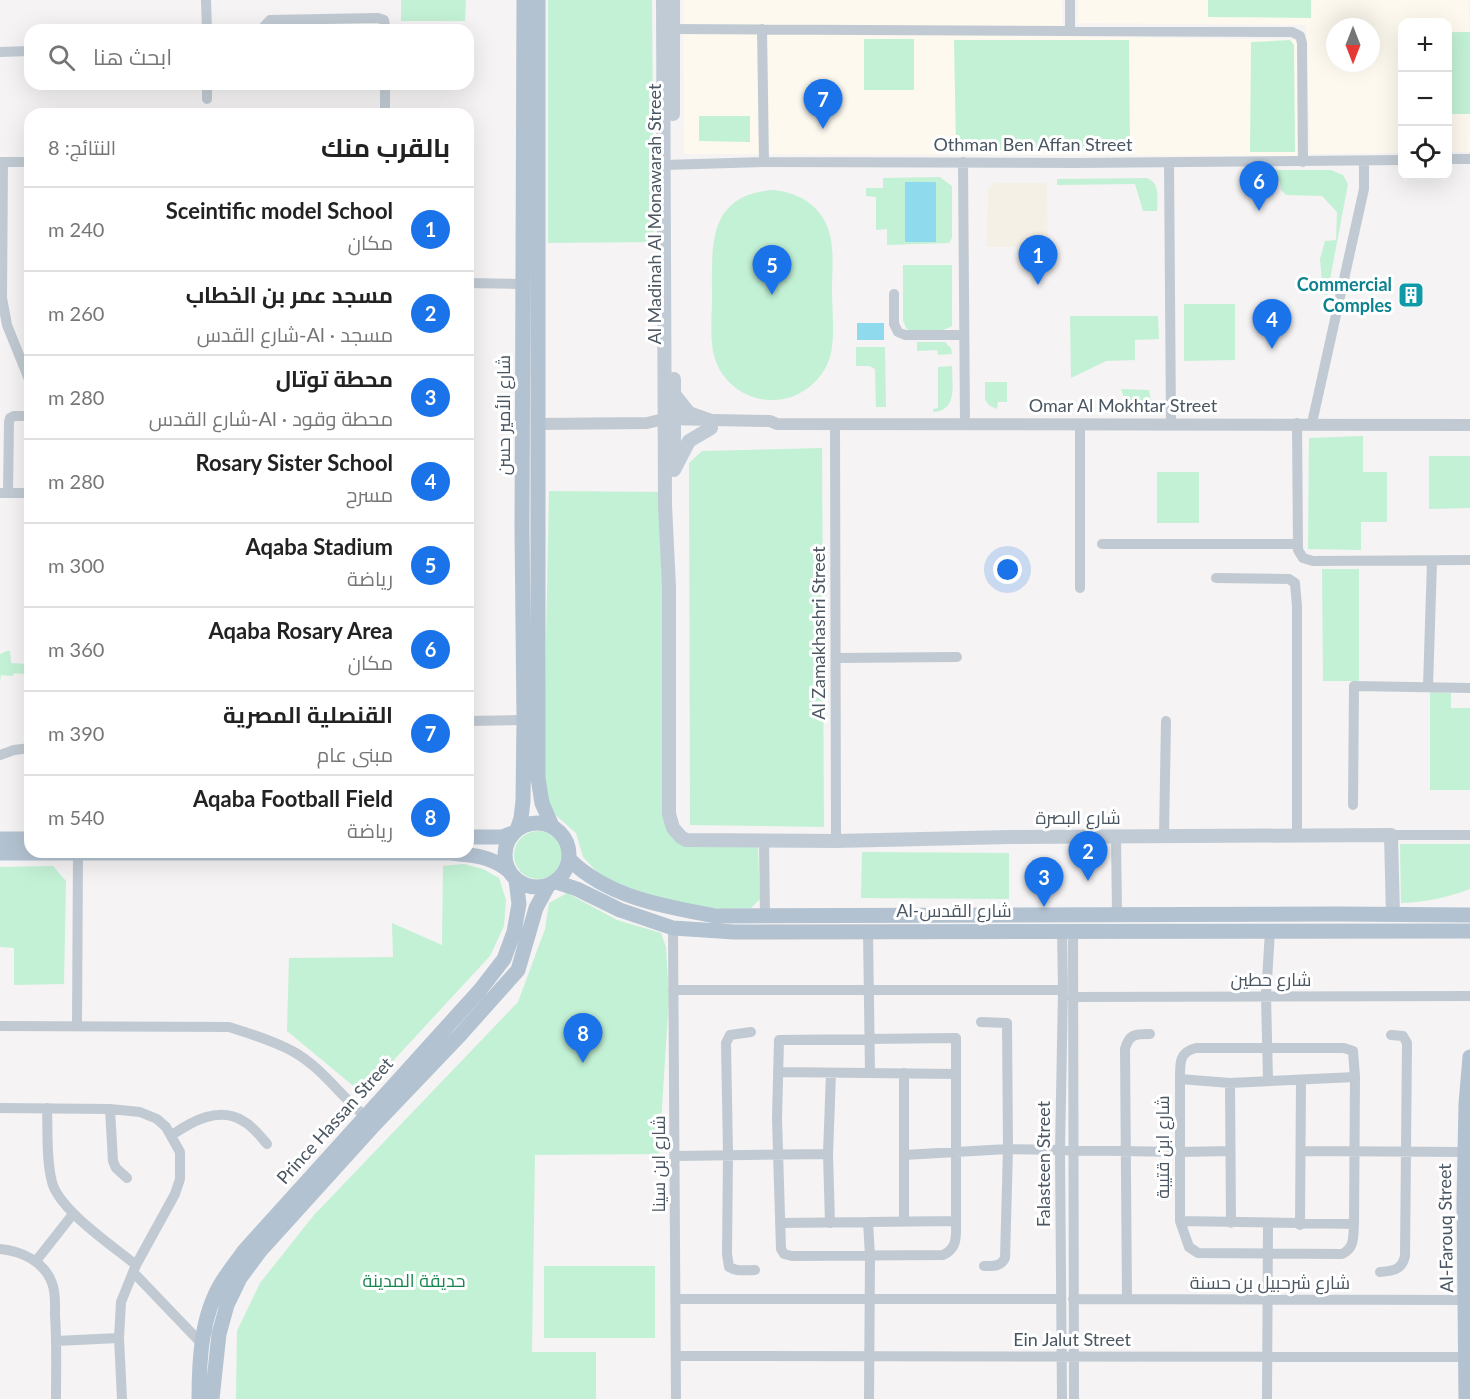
<!DOCTYPE html>
<html lang="ar">
<head>
<meta charset="utf-8">
<style>
  :root { --surface:#fff; --page:#f6f6f6; --text:#222; --muted:#767676; --line:#e0e0e0; --accent:#1a73e8 }
  body { margin:0; font-family:Lato,Cairo,sans-serif; background:var(--page); color:var(--text); direction:rtl }
  .controls { position:absolute; right:18px; top:18px; display:grid; overflow:hidden; border-radius:12px; box-shadow:0 6px 24px #0002 }
  .controls button { width:54px; height:54px; display:grid; place-items:center; padding:0; border:0; border-bottom:2px solid var(--line); background:var(--surface); color:var(--text); font:30px sans-serif }
  .compass { position:absolute; left:1326px; top:18px; width:54px; height:54px; border-radius:50%; background:var(--surface); box-shadow:0 6px 24px #0002; rotate:180deg }
  .you { position:absolute; left:1008px; top:570px; width:21px; height:21px; margin:-15px; border:4px solid #fff; border-radius:50%; background:#1a73e8; box-shadow:0 0 0 9px #1a73e833 }
  .badge { display:grid; place-items:center; width:39px; height:39px; border-radius:50%; background:var(--accent); color:#fff; font-size:20px; font-weight:700 }
  .pin { position:absolute; translate:-50% -50px; filter:drop-shadow(0 2px 3px #0008) }
  .pin::after { content:''; position:absolute; top:32px; width:21px; height:18px; background:inherit; clip-path:polygon(0 0,100% 0,50% 100%) }
  .list { margin:0; padding:0; list-style:none }
  h2 { display:flex; justify-content:space-between; align-items:center; height:78px; margin:0; padding:0 24px; font-size:26px }
  h2 small { font-size:20px; font-weight:400; color:var(--muted) }
  .list li { display:grid; grid-template-columns:39px 1fr auto; gap:18px; align-items:center; box-sizing:border-box; height:84px; padding:0 24px; border-top:2px solid var(--line) }
  .list b { display:block; font-size:22px; white-space:nowrap }
  .list p { margin:0; font-size:20px; white-space:nowrap; color:var(--muted) }
  .list em { font-size:20px; font-style:normal; color:var(--muted) }
  .icon { flex:none; width:33px; height:33px; fill:none; stroke:currentColor; stroke-width:2; stroke-linecap:round; stroke-linejoin:round }
  .map { position:relative; flex:none; width:1470px; height:1399px; overflow:hidden; direction:ltr }
  .search { position:absolute; background:var(--surface); box-shadow:0 6px 24px #0002; left:24px; top:24px; width:450px; height:66px; display:flex; align-items:center; gap:15px; box-sizing:border-box; padding:0 21px; border-radius:18px; color:var(--muted); font-size:22px }
  .panel { position:absolute; background:var(--surface); box-shadow:0 6px 24px #0002; left:24px; top:108px; width:450px; height:750px; border-radius:18px; direction:rtl }
  .map>svg:first-child { display:block }
  .commercial { fill:#fdf9ef; fill-rule:evenodd }
  .green { fill:#c3f1d5 }
  .sand { fill:#f5f0e5 }
  .water { fill:#90daee }
  .lines { fill:none; stroke-linecap:round; stroke-linejoin:round }
  .minor { stroke:#c1cad2; stroke-width:10 }
  .tertiary { stroke:#c1cad2; stroke-width:12 }
  .secondary { stroke:#c1cbd6; stroke-width:14 }
  .primary { stroke:#b3c2d1; stroke-width:15 }
  .labels { text-anchor:middle; stroke-width:6; stroke-linejoin:round; paint-order:stroke }
  .street-label { font-size:18px; fill:#4a5661; stroke:#fff }
  .culture-label { font-size:18px; font-weight:bold; fill:#0d838f; stroke:#fff; text-anchor:end }
  .park-label { font-size:18px; fill:#17864f; stroke:#fff }
</style>
</head>
<body>
<div class="map">
<svg width="1470" height="1399" viewBox="0 0 1470 1399">
  <rect width="100%" height="100%" fill="#f5f3f3"/>
  <!-- commercial -->
  <path class="commercial" d="M683 0H1062L1063 36 1297 40V156L684 154Z
    M1078 0H1469L1470 152H1448V22H1402V153L1310 154 1306 25 1078 23ZM1335 27H1371V63H1335Z"/>
  <!-- green -->
  <path class="green" d="M401 0H466L465 21H401Z
    M548 0H652L654 242 548 243Z
    M1208 0H1311V18L1208 17Z
    M1448 32H1470V114H1448Z
    M864 39H914V90H864Z
    M954 40H1129L1130 149 956 150Z
    M1290 40 1294 45 1295 152H1250L1251 42Z
    M699 116H750V142L699 141Z
    M1265 170H1331L1343 175 1348 184 1327 295 1323 294 1320 259 1325 241 1336 240 1337 212 1322 196 1286 195 1281 190 1280 181Z
    M940 177 952 186V238L949 243 887 245V229L876 230V197L866 196V188H883V178Z
    M1147 178C1161 184 1157 198 1157 211H1143L1135 184 1057 185V179Z
    M773 190C793 192 812 200 823 218 836 239 832 266 832 289 832 310 835 333 831 353 825 380 799 401 771 400 743 400 718 379 713 351 710 334 712 314 712 296 712 246 707 195 773 190Z
    M903 265H952V326C940 334 923 330 909 330L906 328 903 320Z
    M1184 304H1235V360L1184 361Z
    M1070 316H1158L1159 339 1135 340V360L1106 361 1071 378Z
    M917 342H945L951 348 952 354 938 355 937 350 917 351Z
    M856 347H885L886 407H876L875 369 869 366H856Z
    M952 366C952 385 958 411 933 412V409L938 408V367Z
    M985 382H1007V402H998L997 409 990 406 985 400Z
    M1121 389 1149 390 1153 413 1130 415Z
    M1363 436V472H1387V522H1361V550L1308 549 1309 438Z
    M822 448 824 827 690 825 689 463 702 451Z
    M1429 456H1470V508L1429 509Z
    M1157 472H1199V523H1157Z
    M549 491 665 492 669 827 685 842 758 847 760 899 751 908 722 909 684 905 627 887 599 874 583 857 576 833 551 811 543 790Z
    M1322 569H1359V681H1323Z
    M7 651H10L11 663 30 664V673L22 674 15 673 12 676 1 675 0 682V654Z
    M1430 692 1451 693V708H1470V790H1430Z
    M514 855a24 24 0 1 1 48 0a24 24 0 1 1-48 0Z
    M1400 844H1470V889C1447 898 1425 902 1401 903Z
    M862 852 1009 853V899L861 898Z
    M464 864 483 869 499 878 506 900 504 926 490 956 367 1089H357L287 1031 289 958 393 957 392 923 442 945 443 866Z
    M53 866 66 881 64 984 14 985V948L0 947V867Z
    M567 893 617 920 661 933 666 947 669 998 659 1154 535 1155 532 1352H596V1399H236L237 1331 260 1283 314 1215 518 1002 545 929 549 903Z
    M544 1266H655V1338H544Z"/>
  <!-- sand -->
  <path class="sand" d="M995 183H1047L1048 247H987L988 188Z"/>
  <!-- water -->
  <path class="water" d="M905 182H936V242H905Z
    M857 323H884V340H857Z"/>
  <g class="lines">
    <!-- minor -->
    <path class="minor" d="M206 0 207 30
      M1070 0V30
      M673 29 1292 32 1300 36 1302 43 1303 162
      M762 29 764 162
      M261 30 270 20 378 18 384 20 386 30
      M0 52 30 51
      M207 84V99
      M385 114V84
      M1448 159H1470
      M0 162H30
      M3 162 2 298 7 325 30 382
      M963 162 965 424
      M1169 162 1171 423
      M664 165 764 162 1076 163 1402 160
      M468 283 522 284
      M894 294V324L898 332 905 335H964
      M1297 423 1298 550 1303 558 1313 561 1470 560
      M1312 423 1364 189V161
      M835 424 836 841
      M1080 424V588
      M0 493H30
      M8 493 9 422 10 418 14 416H30
      M1102 544H1298
      M1216 578 1289 579 1295 583 1297 606V836
      M836 658 957 657
      M1428 687 1432 561
      M468 721 524 720
      M0 755 14 750 30 748
      M1353 805 1354 686 1470 688
      M1164 835 1166 721
      M1391 835H1470
      M1116 836 1117 914
      M764 841 765 916
      M673 928 676 1399
      M1062 930 1063 990 1060 1151 1062 1399
      M1073 930 1074 1399
      M868 931 870 1073
      M673 990H1063
      M1072 997 1470 996
      M981 1022 1007 1023 1008 1149 1005 1258C1001 1267 992 1266 984 1266
      M77 1025 78 853
      M0 1026 229 1027C251 1034 274 1041 294 1052 324 1069 343 1100 370 1120
      M751 1032 730 1035 726 1043 728 1154 727 1254 729 1267C737 1272 745 1270 755 1270
      M956 1038V1221C956 1236 958 1248 943 1255L792 1256 784 1254 781 1249 777 1119 779 1040Z
      M1196 1048H1344L1353 1051 1355 1077 1354 1224C1353 1237 1355 1248 1342 1254L1198 1253 1189 1247 1180 1221V1079C1180 1063 1179 1052 1196 1048Z
      M778 1072 956 1074
      M1180 1079 1230 1083 1355 1077
      M1268 1080 1266 996 1270 931
      M1230 1083 1231 1223
      M0 1108 110 1109 140 1112 157 1119 166 1127 180 1152V1179L175 1194 136 1265 121 1302 119 1338 122 1399
      M47 1108C48 1132 46 1159 52 1182 59 1210 113 1246 136 1265
      M110 1109 113 1161 116 1168 127 1178
      M172 1135C192 1121 219 1106 243 1121 253 1126 260 1136 267 1144
      M1301 1151 1465 1152
      M904 1155 1008 1149 1180 1152 1230 1151
      M675 1156 828 1154
      M904 1221V1073
      M1180 1221 1354 1224
      M868 1222 870 1256 869 1399
      M780 1223 956 1221
      M830 1223 828 1154 831 1073
      M1300 1225 1301 1081
      M0 1249C21 1251 44 1261 52 1283 56 1293 55 1304 55 1315 57 1343 56 1371 56 1399
      M36 1261 73 1214
      M1380 1272C1393 1271 1402 1270 1405 1256L1407 1043 1403 1036 1391 1035
      M134 1273 202 1344
      M1127 1298 1125 1049C1129 1034 1135 1034 1150 1034
      M676 1299H1061
      M1073 1299 1466 1300
      M56 1341 119 1338
      M677 1356 1467 1357
      M1267 1399 1268 1224"/>
    <!-- tertiary -->
    <path class="tertiary" d="M537 424 647 423 664 419 770 421 777 424 1470 425"/>
    <!-- secondary -->
    <path class="secondary" d="M663 0 665 505 669 587V814L673 828 681 837 686 840 836 841 1009 837 1391 835 1393 915
      M673 0V114
      M674 379V456
      M674 394 689 413 709 420
      M674 470 689 441 711 428"/>
    <!-- primary -->
    <path class="primary" d="M538 0V778L542 803 552 826
      M505 855a32 32 0 1 1 64 0a32 32 0 1 1-64 0Z
      M517 830 521 818 523 801 524 720 522 530 524 0
      M468 837H502L513 833
      M0 839H30
      M0 853H450C472 855 490 856 508 870
      M569 859C607 897 665 907 716 916L1337 914 1470 915
      M556 882 577 889 620 910 673 928 734 932 1470 931
      M199 1399C199 1360 201 1316 222 1282 229 1271 237 1261 244 1251L480 990 504 959 514 932 519 904 516 880
      M212 1399 219 1334 227 1305 240 1278 260 1251 375 1124 460 1035 518 970 536 908 548 886
      M1466 1399 1464 1202 1466 1104 1470 1057"/>
  </g>
  <!-- icons -->
  <defs>
    <g id="building-square" transform="scale(1.35)"><rect x="-9" y="-9" width="18" height="18" rx="4" fill="#0f9aa8" stroke="#fff"/><path d="M-4-6H4V6H1V3H-1V6H-4ZM-2.5-4.3h1.7v1.8h-1.7ZM.8-4.3h1.7v1.8H.8ZM-2.5-1h1.7V.8h-1.7ZM.8-1h1.7V.8H.8Z" fill="#fff"/></g>
  </defs>
  <g fill-rule="evenodd">
    <use href="#building-square" x="1411" y="295"/>
  </g>
  <g class="labels">
    <!-- street labels -->
    <g class="street-label">
      <text x="1033" y="151">Othman Ben Affan Street</text>
      <text transform="translate(655 214) rotate(-90)" y="6">Al Madinah Al Monawarah Street</text>
      <text x="1123" y="412">Omar Al Mokhtar Street</text>
      <text transform="translate(504 415) rotate(-90)" y="6">شارع الأمير حسن</text>
      <text transform="translate(819 633) rotate(-90)" y="6">Al Zamakhashri Street</text>
      <text x="1078" y="824">شارع البصرة</text>
      <text x="954" y="917">Al-شارع القدس</text>
      <text x="1271" y="986">شارع حطين</text>
      <text transform="translate(335 1121) rotate(-48)" y="6">Prince Hassan Street</text>
      <text transform="translate(1163 1147) rotate(-90)" y="6">شارع ابن قتيبة</text>
      <text transform="translate(659 1164) rotate(-90)" y="6">شارع ابن سينا</text>
      <text transform="translate(1044 1164) rotate(-90)" y="6">Falasteen Street</text>
      <text transform="translate(1446 1228) rotate(-91)" y="6">Al-Farouq Street</text>
      <text x="1270" y="1289">شارع شرحبيل بن حسنة</text>
      <text x="1072" y="1346">Ein Jalut Street</text>
    </g>
    <!-- culture labels -->
    <g class="culture-label">
      <text x="1392" y="291">Commercial<tspan x="1392" dy="21">Comples</tspan></text>
    </g>
    <!-- park labels -->
    <g class="park-label">
      <text x="414" y="1287">حديقة المدينة</text>
    </g>
  </g>
</svg>
<div class="controls">
<button>+</button>
<button>−</button>
<button><svg class="icon" aria-label="locate" viewBox="0 0 24 24"><circle cx="12" cy="12" r="6"/><path d="M12 2v4M12 18v4M2 12h4M18 12h4"/></svg></button>
</div>
<svg class="compass" viewBox="-18 -18 36 36"><path d="M0-13l5 13h-10z" fill="#e53935"/><path d="M0 13l5-13h-10z" fill="#767676"/></svg>
<div class="you"></div>
<div class="pin badge" style="left:1038px;top:285px">1</div>
<div class="pin badge" style="left:1088px;top:881px">2</div>
<div class="pin badge" style="left:1044px;top:907px">3</div>
<div class="pin badge" style="left:1272px;top:349px">4</div>
<div class="pin badge" style="left:772px;top:295px">5</div>
<div class="pin badge" style="left:1259px;top:211px">6</div>
<div class="pin badge" style="left:823px;top:129px">7</div>
<div class="pin badge" style="left:583px;top:1063px">8</div>
<div class="search"><svg class="icon" aria-label="search" viewBox="0 0 24 24"><circle cx="10" cy="10" r="6"/><path d="M15 15l6 6"/></svg>ابحث هنا</div>
<section class="panel">
<h2>بالقرب منك<small>النتائج: 8</small></h2>
<ul class="list">
<li><span class="badge">1</span><div><b>Sceintific model School</b><p>مكان</p></div><em>240 m</em></li>
<li><span class="badge">2</span><div><b>مسجد عمر بن الخطاب</b><p>مسجد · Al-شارع القدس</p></div><em>260 m</em></li>
<li><span class="badge">3</span><div><b>محطة توتال</b><p>محطة وقود · Al-شارع القدس</p></div><em>280 m</em></li>
<li><span class="badge">4</span><div><b>Rosary Sister School</b><p>مسرح</p></div><em>280 m</em></li>
<li><span class="badge">5</span><div><b>Aqaba Stadium</b><p>رياضة</p></div><em>300 m</em></li>
<li><span class="badge">6</span><div><b>Aqaba Rosary Area</b><p>مكان</p></div><em>360 m</em></li>
<li><span class="badge">7</span><div><b>القنصلية المصرية</b><p>مبنى عام</p></div><em>390 m</em></li>
<li><span class="badge">8</span><div><b>Aqaba Football Field</b><p>رياضة</p></div><em>540 m</em></li>
</ul>
</section>
</div>
</body>
</html>
